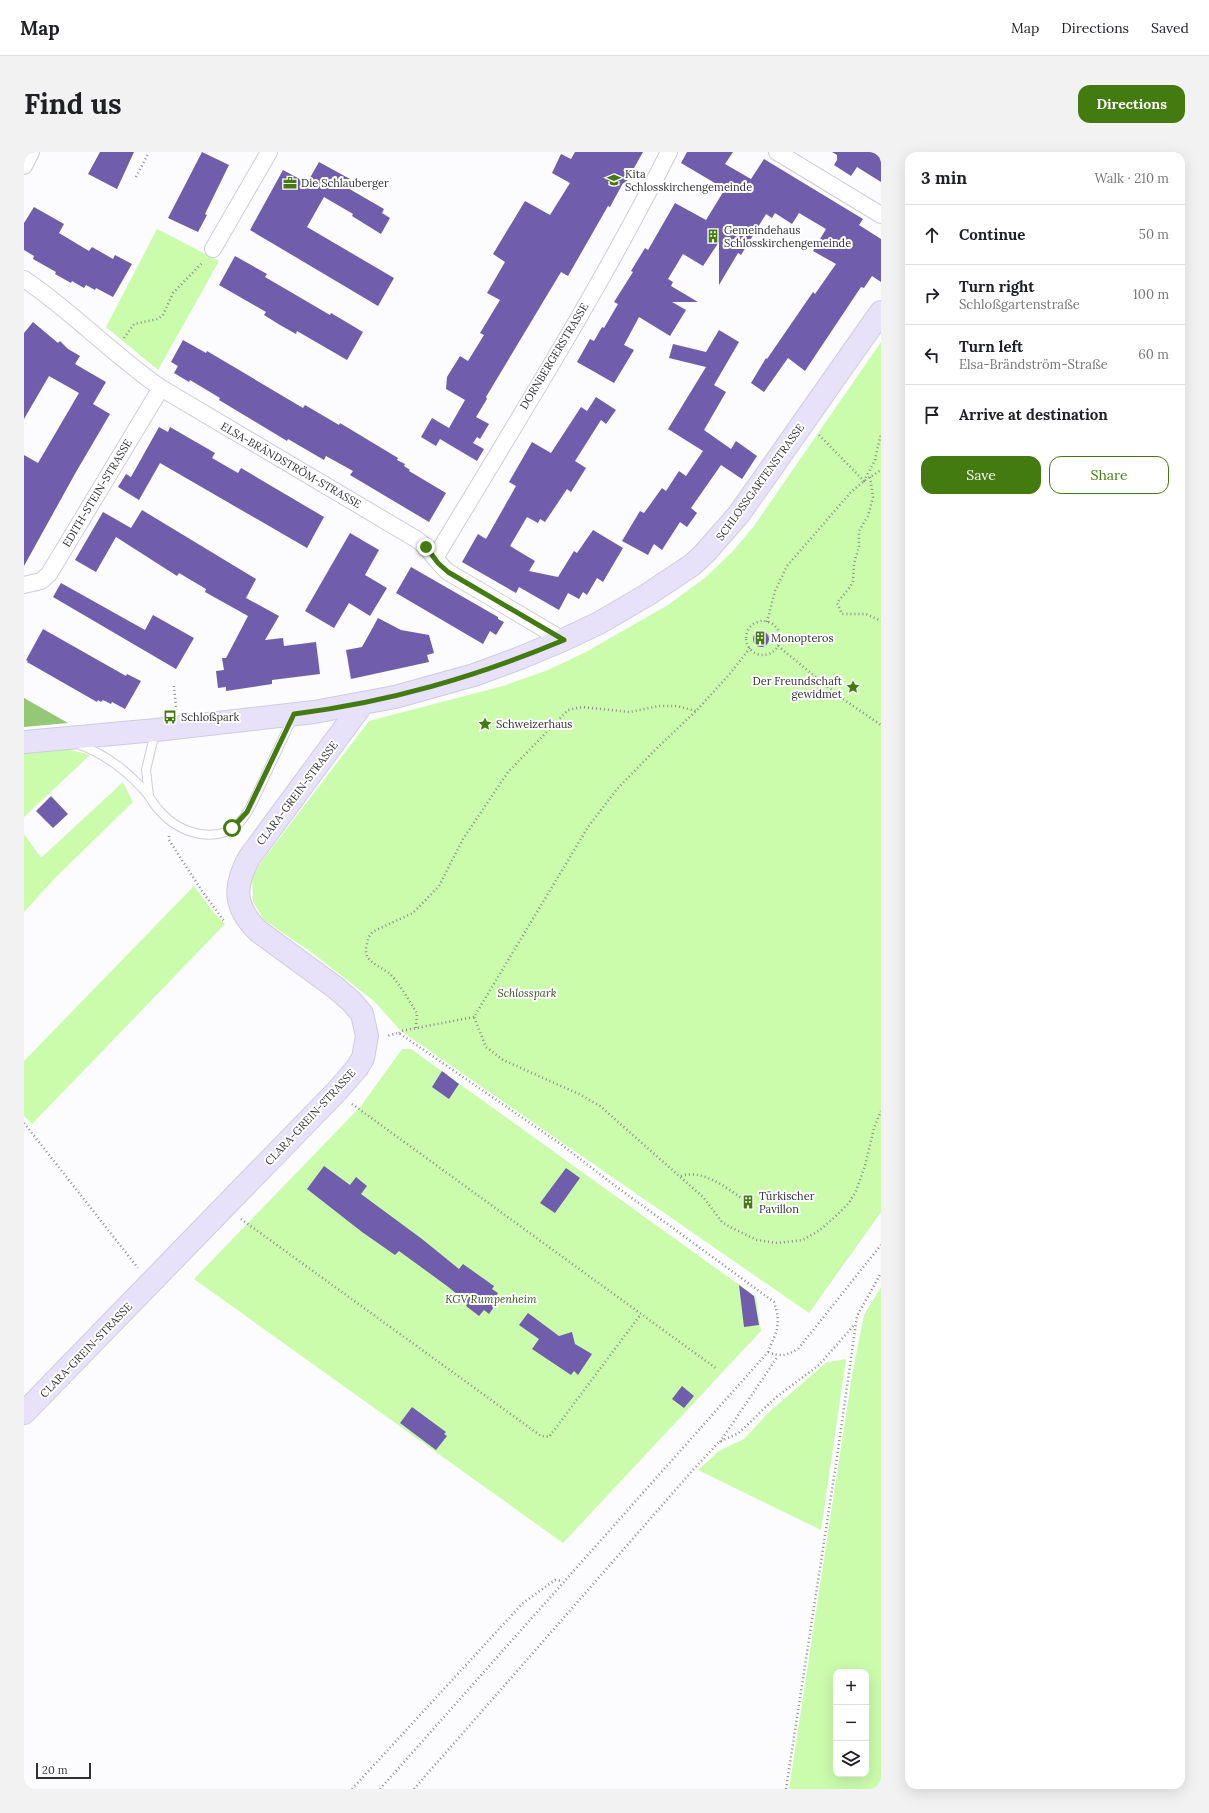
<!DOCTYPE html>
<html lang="en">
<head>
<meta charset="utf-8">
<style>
  :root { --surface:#fff; --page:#f2f2f2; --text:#202124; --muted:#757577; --line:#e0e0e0; --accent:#447b11 }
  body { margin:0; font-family:Lora,serif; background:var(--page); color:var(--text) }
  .controls { position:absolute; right:12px; bottom:12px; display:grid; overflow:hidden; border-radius:8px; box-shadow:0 4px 16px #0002 }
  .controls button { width:36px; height:36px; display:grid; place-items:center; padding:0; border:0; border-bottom:1px solid var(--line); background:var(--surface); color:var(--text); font:20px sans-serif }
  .scale { position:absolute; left:12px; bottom:10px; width:55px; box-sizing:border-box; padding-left:4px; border:2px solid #302f34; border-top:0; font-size:11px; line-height:14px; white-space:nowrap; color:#302f34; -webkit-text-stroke:3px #fff; paint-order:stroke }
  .stop { position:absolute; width:12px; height:12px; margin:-9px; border:3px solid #447b11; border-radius:50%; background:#fff }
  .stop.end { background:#447b11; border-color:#fff; box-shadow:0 1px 4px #0008 }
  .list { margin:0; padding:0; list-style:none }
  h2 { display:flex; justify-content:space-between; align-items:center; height:52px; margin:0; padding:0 16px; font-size:17px }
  h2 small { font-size:13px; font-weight:400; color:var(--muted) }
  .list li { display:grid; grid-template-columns:26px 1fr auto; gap:12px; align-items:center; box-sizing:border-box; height:60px; padding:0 16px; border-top:1px solid var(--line) }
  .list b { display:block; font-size:15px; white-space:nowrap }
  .list p { margin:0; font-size:13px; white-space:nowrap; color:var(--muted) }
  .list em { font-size:13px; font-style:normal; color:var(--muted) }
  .actions { display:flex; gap:8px; padding:12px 16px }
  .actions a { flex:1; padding:9px 0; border:1px solid var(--accent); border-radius:12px; text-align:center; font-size:14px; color:var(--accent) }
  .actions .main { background:var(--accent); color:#fff }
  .icon { flex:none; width:22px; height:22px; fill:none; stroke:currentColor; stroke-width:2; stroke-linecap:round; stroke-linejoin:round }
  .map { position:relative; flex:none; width:857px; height:1637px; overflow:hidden; border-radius:12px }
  header { display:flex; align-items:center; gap:24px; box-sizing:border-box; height:56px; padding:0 20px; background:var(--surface); border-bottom:1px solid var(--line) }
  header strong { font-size:19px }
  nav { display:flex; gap:22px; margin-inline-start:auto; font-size:14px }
  .intro { display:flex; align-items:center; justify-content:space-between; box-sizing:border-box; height:96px; padding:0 24px }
  h1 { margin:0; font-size:28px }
  .button { padding:10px 18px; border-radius:12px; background:var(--accent); color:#fff; font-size:14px; font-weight:700 }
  main { display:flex; gap:24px; padding:0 24px }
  aside { flex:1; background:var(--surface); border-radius:12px; box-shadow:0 4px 16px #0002 }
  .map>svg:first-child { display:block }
  .green { fill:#cafcac; fill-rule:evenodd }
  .forest { fill:#94c776 }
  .building { fill:#705dac }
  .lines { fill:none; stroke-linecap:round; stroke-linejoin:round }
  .lane-casing { stroke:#ceccdb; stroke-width:10 }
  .street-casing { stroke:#ceccdb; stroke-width:18 }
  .secondary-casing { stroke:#ceccdb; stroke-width:24 }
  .path { stroke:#8c8b8f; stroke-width:2.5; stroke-dasharray:1 3; stroke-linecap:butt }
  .lane { stroke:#fff; stroke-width:8 }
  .street { stroke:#fff; stroke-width:16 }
  .secondary { stroke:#e7e2f9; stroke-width:22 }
  .route { stroke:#447b11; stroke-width:5 }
  .labels { text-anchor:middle; stroke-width:4; stroke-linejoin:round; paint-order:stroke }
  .poi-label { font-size:11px; fill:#302f34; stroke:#fff; text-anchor:start }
  .street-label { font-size:11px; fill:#302f34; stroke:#fff }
  .park-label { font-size:11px; font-style:italic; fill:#32521b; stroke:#fff }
</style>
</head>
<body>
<header>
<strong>Map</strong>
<nav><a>Map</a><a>Directions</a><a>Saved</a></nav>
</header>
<div class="intro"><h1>Find us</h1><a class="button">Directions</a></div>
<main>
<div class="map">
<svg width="857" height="1637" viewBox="0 0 857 1637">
  <rect width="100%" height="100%" fill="#fcfbfe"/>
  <!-- green -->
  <path class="green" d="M133 77 195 109 134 218 82 175Z
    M857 190V1060L785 1161 377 879 350 849 287 800 240 768 229 750 228 725 238 709 345 569 479 534 524 518 562 500 644 453 682 425 709 399 730 374Z
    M39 596 66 603 0 665V598Z
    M99 630 109 650 32 725 0 760V682L17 706Z
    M170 734 190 761 201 772 8 972 0 964V909Z
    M378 897H387L732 1145 737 1179 539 1391 170 1127 337 954Z
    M857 1135V1637H765L828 1223 840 1163ZM812 1520H842V1622H812Z
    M822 1207 797 1378 674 1318 695 1299 720 1287 745 1260 803 1210Z"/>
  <!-- forest -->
  <path class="forest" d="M0 546 44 571 0 575Z"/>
  <!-- building -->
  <path class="building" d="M76 0H110L93 37 64 22Z
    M178 0 205 13 181 62 183 63 174 80 144 66Z
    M551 0H619L601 32 599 31 586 55 584 54 544 124 537 120 462 245 463 247 452 265 465 272 456 287 453 285 449 291 460 297 453 309 416 287 412 294 397 285 408 266 425 276 441 248 422 237 423 225 436 204 444 209 460 183 456 181 476 148 463 141 481 110 469 102 501 49 526 63 546 31 528 21 537 2 547 7Z
    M663 0H709L701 12 727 27 740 7 839 67 835 73 857 87V130L848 124 840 136 837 135 781 219 764 206 740 240 727 231 742 206 743 207 789 140 791 142 812 112 789 99 802 77 775 61 768 72 751 61 748 66 742 62 717 103 714 101 695 133V90L679 114 659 102 644 127 649 130 647 134 674 150H648L662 158 646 184 615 165 600 193 610 198 590 231 553 210 566 187 570 189 578 175 580 176 594 152 590 150 609 120 607 119 621 96 624 98 651 51 682 68 701 37 657 11Z
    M808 0H857V30L833 15 827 24 810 13 813 8V3Z
    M295 10 326 27 322 35 360 57 358 61 366 66 357 82 328 64 329 62 300 45 283 75 370 126 354 154 226 78 259 18 283 31Z
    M10 55 40 72 35 81 65 99 68 95 89 107 91 103 108 112 89 145 72 136 71 138 62 133 60 136 48 129 47 131 31 122 32 120 9 107 10 104 0 98V71Z
    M211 104 243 122 241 125 306 163 307 161 339 180 323 208 273 179 272 182 256 173 240 163 242 160 195 133Z
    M9 170 34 191 36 189 44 197 56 204 51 212 82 230 69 252 86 262 52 320 0 414V303L14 311 55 241 25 224 0 267V181Z
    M695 178 715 190 690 233 702 240 680 278 707 297 712 289 733 304 718 327 697 313 667 356 673 361 663 375 656 370 638 398 630 392 624 403 598 389 616 359 620 361 638 336 642 339 655 319 662 324 679 299 644 277 682 215 645 206 649 192 682 200Z
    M159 188 182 201 183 199 279 256 281 253 315 273 316 271 374 306 373 308 381 312 380 314 386 318 385 319 422 341 405 370 326 323 329 319 302 304 300 308 264 287 263 289 195 248 196 246 166 228 165 230 150 221 154 214 147 210Z
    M572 245 592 258 582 272 577 268 551 309 562 316 547 340 543 337 521 370 516 367 514 371 503 365 486 394 511 409 505 419 534 425 550 399 553 401 569 378 599 396 579 430 573 426 563 443 559 440 555 447 544 441 535 458 495 435 492 441 438 410 454 382 462 387 492 334 485 330 508 290 527 301 557 255 563 259Z
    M135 275 144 280 146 275 191 301 188 306 214 321 217 316 300 365 283 396 136 311 115 348 94 335 102 322 107 325Z
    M118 358 232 427 222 446 255 464 241 488 259 486 260 494 292 490 296 522 248 528V532L202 539V535L194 536 192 519 200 518 198 506H202L224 464 181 440 182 437 155 421 153 424 92 385 72 420 51 408 79 360 107 376Z
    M326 381 355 398 341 423 363 436 346 464 325 451 310 476 281 459Z
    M387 415 474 465V467L480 470 472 483 466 479 459 492 372 441Z
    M37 431 121 478 129 463 170 486 152 517 29 445Z
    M354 466 377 478 405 483 410 501 403 503 405 510 327 527 322 498 338 495Z
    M19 477 102 524 103 522 117 529 101 557 88 550 87 552 79 548 77 550 74 548 73 550 3 510 4 509 2 508Z
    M729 487a8 8 0 1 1 16 0a8 8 0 1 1-16 0Z
    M27 644 44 662 29 676 12 659Z
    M418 919 435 932 425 947 408 935Z
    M300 1014 326 1033 332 1025 343 1034 337 1042 398 1087 435 1117 439 1112 470 1134 468 1137 474 1141 471 1146 475 1148 465 1162 460 1158 455 1164 442 1154 444 1151 423 1134 375 1099 371 1103 338 1080 283 1037Z
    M542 1016 556 1026 531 1061 516 1051Z
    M715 1133 730 1144 735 1173 720 1175Z
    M504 1161 535 1184 548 1180 551 1192 568 1202 554 1223 550 1219 547 1223 508 1197 515 1187 495 1173Z
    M658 1234 670 1244 660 1256 648 1247Z
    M388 1255 422 1280 420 1282 423 1284 412 1298 376 1271Z"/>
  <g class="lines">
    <!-- lane casing -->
    <g class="lane-casing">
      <path id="lane" d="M54 592C78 601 101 617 119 637 125 643 129 652 135 658 146 671 160 679 176 682 190 684 203 682 213 673 225 662 231 645 238 631 248 609 259 587 269 565
        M125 644 122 618 131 580"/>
    </g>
    <!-- street casing -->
    <g class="street-casing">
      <path id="street" d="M753 0 857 63
        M0 14 7 0
        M189 97 245 0
        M0 127C49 160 89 203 137 236L392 387C406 396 412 410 424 420L539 488
        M411 406C491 272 575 139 645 0
        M0 433 17 429 25 422 137 236"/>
    </g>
    <!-- secondary casing -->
    <g class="secondary-casing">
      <path id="secondary" d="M0 590 132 578 290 560 371 545 450 523 496 506 539 488 575 471 623 443 668 413 680 402 715 362 857 160
        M0 1261 313 939 333 916 339 906 343 884 338 862 328 850 312 836 234 779C210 755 209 735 225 706L339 551"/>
    </g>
    <!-- path -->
    <path class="path" d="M112 25 125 0
      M100 186 110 172 134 167 139 163 149 141 179 110
      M795 283 840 329 851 308 857 281
      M846 325 849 345 844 364 835 379V395L830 411 829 429 826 435 813 451 818 462H842L857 469
      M722 486a17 17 0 1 1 34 0a17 17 0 1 1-34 0Z
      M743 470 751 439 763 414 827 340 840 329 857 318
      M754 494 816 545 857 573
      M726 496 704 524 672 559 630 599 593 637 564 675 450 865 462 895 479 908 555 942 576 954 680 1046 698 1070 706 1075 733 1088 753 1091 779 1088 796 1078 812 1064 825 1051 832 1039 841 1014 850 976 857 959
      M150 534 152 555
      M145 684V688L178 739 200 769
      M392 876 393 861C385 849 377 834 367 823 357 813 337 811 343 792 344 786 345 783 350 779L389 761 415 734 439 687 484 620 544 558 558 555 606 560 635 554H653L672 559
      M375 881 377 879 450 865
      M328 952 693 1217
      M0 971 114 1116
      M657 1024C679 1017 701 1035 719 1047
      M217 1067 517 1284 525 1285 617 1162
      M744 1200C757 1205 761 1204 774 1197L857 1093
      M696 1290 754 1204
      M328 1637 499 1451 531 1428 539 1429
      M356 1637 744 1200C752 1180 758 1173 750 1150L586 1030 538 993 375 881 362 884
      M390 1637 668 1319 695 1290 715 1281 751 1246 795 1213 831 1172
      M762 1637 812 1312 833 1164 857 1121"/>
    <!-- lane -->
    <use href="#lane" class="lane"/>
    <!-- street -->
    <use href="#street" class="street"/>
    <!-- secondary -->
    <use href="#secondary" class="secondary"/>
  </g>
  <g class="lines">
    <!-- route -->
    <path class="route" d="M208 676 223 660 270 562C366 550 451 525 540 488L424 420 414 411 402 395"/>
  </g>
  <!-- icons -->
  <defs>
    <g id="school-bare" transform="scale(1.08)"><path d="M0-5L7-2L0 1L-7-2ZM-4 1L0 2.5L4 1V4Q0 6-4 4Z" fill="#447b11" stroke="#fff" stroke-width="2.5" paint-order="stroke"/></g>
    <g id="office-bare" transform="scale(1.08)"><path d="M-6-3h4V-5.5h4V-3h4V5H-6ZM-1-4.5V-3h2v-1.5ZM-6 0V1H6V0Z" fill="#447b11" stroke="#fff" stroke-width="2.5" paint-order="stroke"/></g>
    <g id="building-bare" transform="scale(1.08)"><path d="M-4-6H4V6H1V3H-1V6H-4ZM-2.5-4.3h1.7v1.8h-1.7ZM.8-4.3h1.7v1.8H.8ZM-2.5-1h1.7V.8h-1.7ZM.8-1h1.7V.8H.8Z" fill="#447b11" stroke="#fff" stroke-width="2.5" paint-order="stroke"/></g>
    <g id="sight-bare" transform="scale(1.08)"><path d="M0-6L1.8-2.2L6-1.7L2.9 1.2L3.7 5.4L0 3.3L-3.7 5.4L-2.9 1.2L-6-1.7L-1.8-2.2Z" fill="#447b11" stroke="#fff" stroke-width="2.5" paint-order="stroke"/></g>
    <g id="bus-bare" transform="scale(1.08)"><path d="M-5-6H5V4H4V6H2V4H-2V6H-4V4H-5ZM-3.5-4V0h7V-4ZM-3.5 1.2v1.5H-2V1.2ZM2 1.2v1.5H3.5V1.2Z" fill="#447b11" stroke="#fff" stroke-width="2.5" paint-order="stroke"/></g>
  </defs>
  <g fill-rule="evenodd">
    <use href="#school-bare" x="590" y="28"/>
    <use href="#office-bare" x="266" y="31"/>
    <use href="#building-bare" x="689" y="84"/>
    <use href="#building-bare" x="736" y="486"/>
    <use href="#sight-bare" x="829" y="535"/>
    <use href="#bus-bare" x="146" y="565"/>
    <use href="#sight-bare" x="461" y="572"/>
    <use href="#building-bare" x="724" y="1050"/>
  </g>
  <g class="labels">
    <!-- poi labels -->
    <g class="poi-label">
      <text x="601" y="26">Kita<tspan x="601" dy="13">Schlosskirchengemeinde</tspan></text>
      <text x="277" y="35">Die Schlauberger</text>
      <text x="700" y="82">Gemeindehaus<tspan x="700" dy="13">Schlosskirchengemeinde</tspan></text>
      <text x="747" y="490">Monopteros</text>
      <text x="818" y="533" text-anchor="end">Der Freundschaft<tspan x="818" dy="13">gewidmet</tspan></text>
      <text x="157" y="569">Schloßpark</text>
      <text x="472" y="576">Schweizerhaus</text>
      <text x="735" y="1048">Türkischer<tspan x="735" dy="13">Pavillon</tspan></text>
    </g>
    <!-- street labels -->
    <g class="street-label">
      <text transform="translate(530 204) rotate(-59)" y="4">DORNBERGERSTRASSE</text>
      <text transform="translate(267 313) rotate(30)" y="4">ELSA-BRÄNDSTRÖM-STRASSE</text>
      <text transform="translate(736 330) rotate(-54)" y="4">SCHLOSSGARTENSTRASSE</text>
      <text transform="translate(73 341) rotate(-59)" y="4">EDITH-STEIN-STRASSE</text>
      <text transform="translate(273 641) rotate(-53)" y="4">CLARA-GREIN-STRASSE</text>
      <text transform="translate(286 965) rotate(-47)" y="4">CLARA-GREIN-STRASSE</text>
      <text transform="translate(62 1198) rotate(-46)" y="4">CLARA-GREIN-STRASSE</text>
    </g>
    <!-- park labels -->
    <g class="park-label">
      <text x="503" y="845">Schlosspark</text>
      <text x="467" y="1151">KGV Rumpenheim</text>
    </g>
  </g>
</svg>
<div class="controls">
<button>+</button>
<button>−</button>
<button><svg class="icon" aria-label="layers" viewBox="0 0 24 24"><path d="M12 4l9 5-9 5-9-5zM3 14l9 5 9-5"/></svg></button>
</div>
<div class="scale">20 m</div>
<div class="stop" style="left:208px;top:676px"></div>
<div class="stop end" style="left:402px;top:395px"></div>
</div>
<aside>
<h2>3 min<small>Walk · 210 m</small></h2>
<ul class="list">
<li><svg class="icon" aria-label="ahead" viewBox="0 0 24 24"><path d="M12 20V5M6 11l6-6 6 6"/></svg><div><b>Continue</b></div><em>50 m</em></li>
<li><svg class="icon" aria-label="right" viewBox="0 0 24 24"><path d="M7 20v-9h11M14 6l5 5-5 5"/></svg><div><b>Turn right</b><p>Schloßgartenstraße</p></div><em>100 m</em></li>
<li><svg class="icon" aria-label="left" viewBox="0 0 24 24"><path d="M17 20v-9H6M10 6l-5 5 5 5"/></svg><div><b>Turn left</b><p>Elsa-Brändström-Straße</p></div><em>60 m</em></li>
<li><svg class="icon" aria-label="arrive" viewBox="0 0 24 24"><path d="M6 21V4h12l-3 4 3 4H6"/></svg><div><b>Arrive at destination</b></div></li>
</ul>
<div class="actions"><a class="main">Save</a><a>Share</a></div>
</aside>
</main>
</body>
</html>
